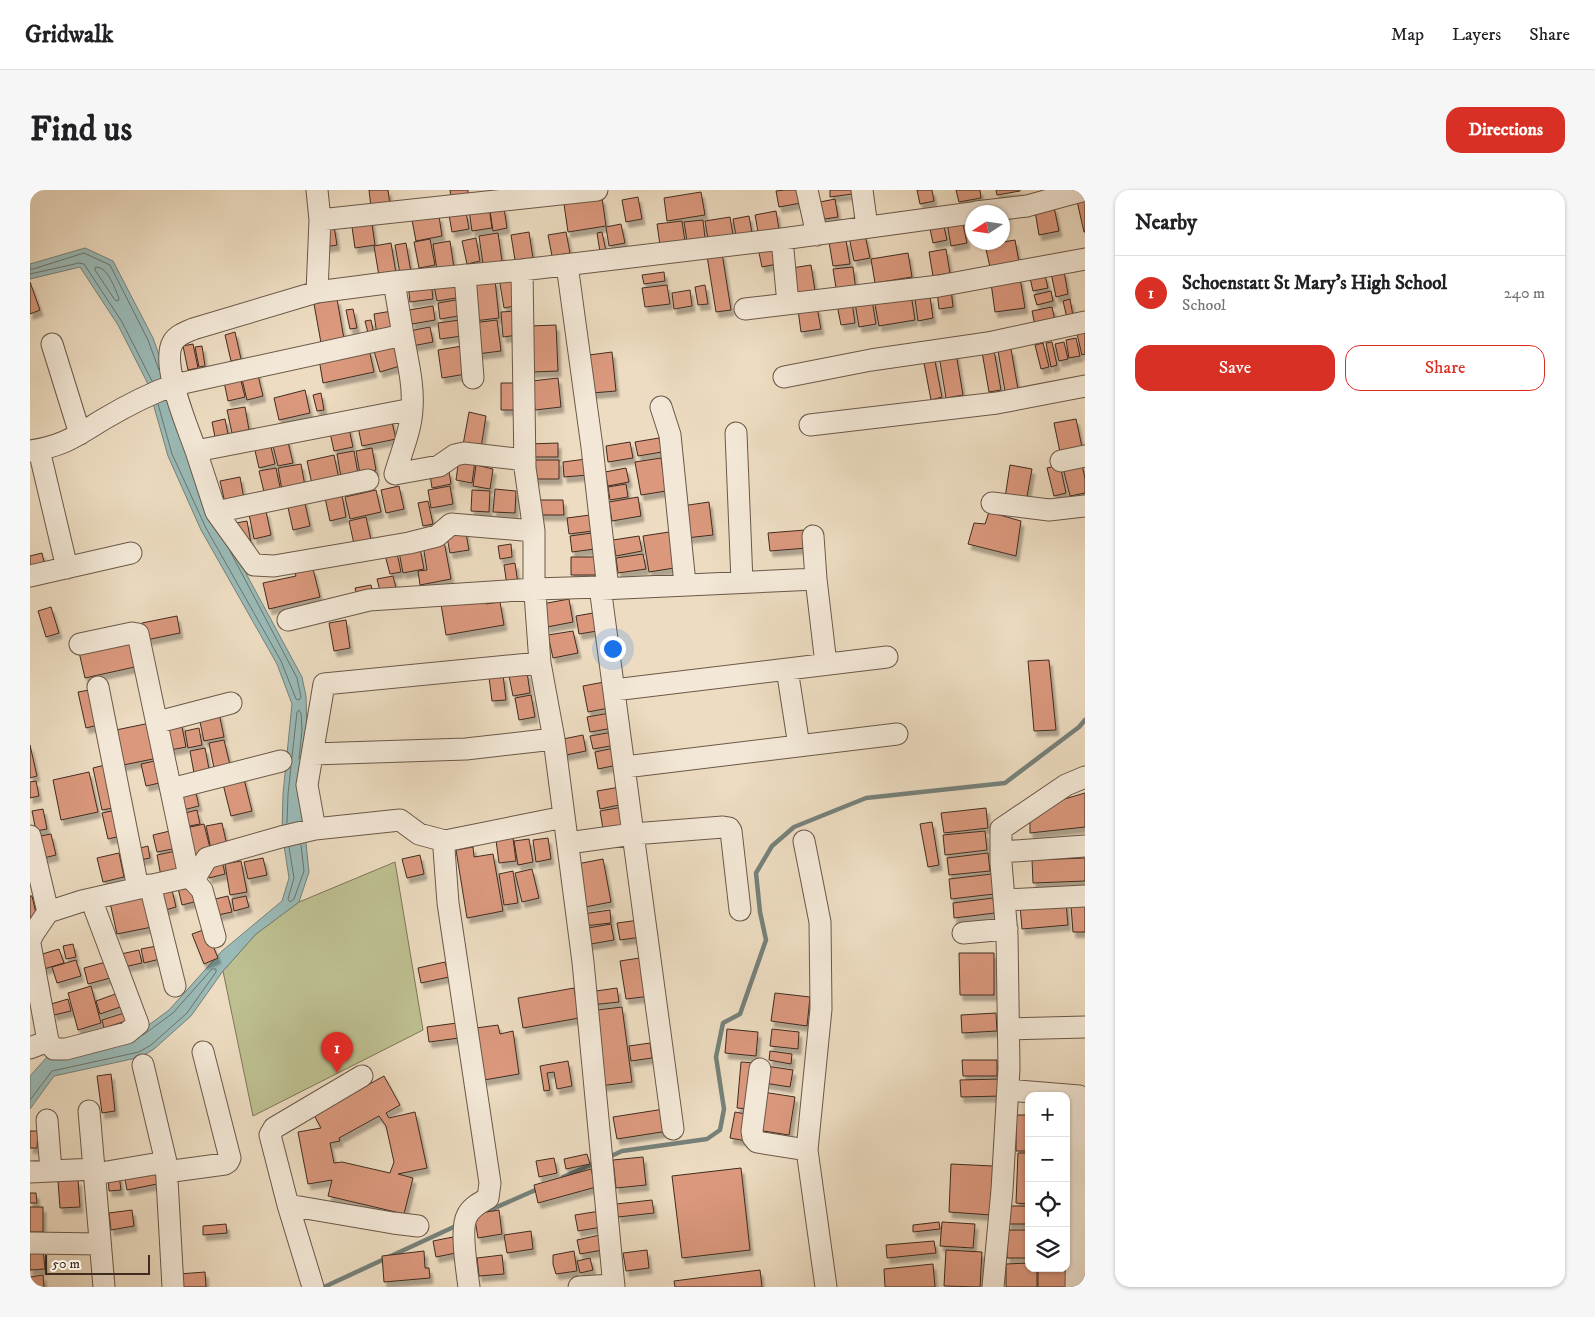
<!DOCTYPE html>
<html lang="en">
<head>
<meta charset="utf-8">
<style>
  :root { --surface:#fff; --page:#f6f6f6; --text:#202124; --muted:#757577; --line:#e0e0e0; --accent:#d93025 }
  body { margin:0; font-family:"IM FELL DW Pica",serif; background:var(--page); color:var(--text) }
  .controls { position:absolute; right:15px; bottom:15px; display:grid; overflow:hidden; border-radius:10px; box-shadow:0 1px 4px #0004 }
  .controls button { width:45px; height:45px; display:grid; place-items:center; padding:0; border:0; border-bottom:1px solid var(--line); background:var(--surface); color:var(--text); font:25px sans-serif }
  .compass { position:absolute; left:935px; top:15px; width:45px; height:45px; border-radius:50%; background:var(--surface); box-shadow:0 1px 4px #0004; rotate:258deg }
  .scale { position:absolute; left:15px; bottom:12px; width:105px; box-sizing:border-box; padding-left:5px; border:2px solid #402c1f; border-top:0; font-size:14px; line-height:18px; white-space:nowrap; color:#402c1f; -webkit-text-stroke:4px #f3e8d7; paint-order:stroke }
  .you { position:absolute; left:582px; top:458px; width:18px; height:18px; margin:-12px; border:4px solid #fff; border-radius:50%; background:#1a73e8; box-shadow:0 0 0 8px #1a73e833 }
  .badge { display:grid; place-items:center; width:32px; height:32px; border-radius:50%; background:var(--accent); color:#fff; font-size:16px; font-weight:700 }
  .pin { position:absolute; translate:-50% -41px; filter:drop-shadow(0 1px 2px #0008) }
  .pin::after { content:''; position:absolute; top:26px; width:18px; height:15px; background:inherit; clip-path:polygon(0 0,100% 0,50% 100%) }
  .list { margin:0; padding:0; list-style:none }
  h2 { display:flex; justify-content:space-between; align-items:center; height:65px; margin:0; padding:0 20px; font-size:21px }
  h2 small { font-size:16px; font-weight:400; color:var(--muted) }
  .list li { display:grid; grid-template-columns:32px 1fr auto; gap:15px; align-items:center; box-sizing:border-box; height:75px; padding:0 20px; border-top:1px solid var(--line) }
  .list b { display:block; font-size:19px; white-space:nowrap }
  .list p { margin:0; font-size:16px; white-space:nowrap; color:var(--muted) }
  .list em { font-size:16px; font-style:normal; color:var(--muted) }
  .actions { display:flex; gap:10px; padding:15px 20px }
  .actions a { flex:1; padding:11px 0; border:1px solid var(--accent); border-radius:15px; text-align:center; font-size:18px; color:var(--accent) }
  .actions .main { background:var(--accent); color:#fff }
  .icon { flex:none; width:28px; height:28px; fill:none; stroke:currentColor; stroke-width:2; stroke-linecap:round; stroke-linejoin:round }
  .map { position:relative; flex:none; width:1055px; height:1097px; overflow:hidden; border-radius:15px }
  header { display:flex; align-items:center; gap:30px; box-sizing:border-box; height:70px; padding:0 25px; background:var(--surface); border-bottom:1px solid var(--line) }
  header strong { font-size:24px }
  nav { display:flex; gap:28px; margin-inline-start:auto; font-size:18px }
  .intro { display:flex; align-items:center; justify-content:space-between; box-sizing:border-box; height:120px; padding:0 30px }
  h1 { margin:0; font-size:35px }
  .button { padding:12px 22px; border-radius:15px; background:var(--accent); color:#fff; font-size:18px; font-weight:700 }
  main { display:flex; gap:30px; padding:0 30px }
  aside { flex:1; background:var(--surface); border-radius:15px; box-shadow:0 1px 4px #0004 }
  .map>svg:first-child { display:block }
  .green { fill:#bdbf90; stroke:#7e7658 }
  .water { fill:#9abab7; stroke:#76817a }
  .lines { fill:none; stroke-linecap:round; stroke-linejoin:round }
  .shore { stroke:#6d736b; stroke-width:1 }
  .stream { stroke:#76817a; stroke-width:4.5 }
  .building { fill:#db987d; stroke:#402c1f; fill-rule:evenodd; filter:url(#shadow) }
  .minor-casing { stroke:#6b5848; stroke-width:23 }
  .minor { stroke:#f3e8d7; stroke-width:21 }
</style>
</head>
<body>
<header>
<strong>Gridwalk</strong>
<nav><a>Map</a><a>Layers</a><a>Share</a></nav>
</header>
<div class="intro"><h1>Find us</h1><a class="button">Directions</a></div>
<main>
<div class="map">
<svg width="1055" height="1097" viewBox="0 0 1055 1097">
  <defs>
    <filter id="shadow"><feDropShadow dx="3" dy="5.5" stdDeviation="1" flood-color="#0004"/></filter>
  </defs>
  <rect width="100%" height="100%" fill="#eddcc1"/>
  <filter id="stains"><feTurbulence type="fractalNoise" baseFrequency=".004" numOctaves="4"/><feColorMatrix values="0 0 0 0 .2 0 0 0 0 .09 0 0 0 0 .02 0 0 0 .5 -.17"/></filter>
  <radialGradient id="worn" r=".72"><stop offset=".6" stop-color="#630" stop-opacity="0"/><stop offset="1" stop-color="#630" stop-opacity=".3"/></radialGradient>
  <!-- green -->
  <path class="green" d="M365 672 393 840 223 926 193 781 226 744 269 712Z"/>
  <!-- water -->
  <path class="water" d="M55 58 83 71 123 148 149 222 172 296 219 389 272 487 276 506 277 541 274 634 279 682 269 712 226 744 193 781 161 826 124 859 111 867 24 886 0 919V886L17 867 86 851 108 843 139 820 192 761 252 711 259 688 252 642 253 604 262 514 247 474 171 340 138 266 117 192 88 135 50 77 0 89V74Z"/>
  <g class="lines">
    <!-- shore -->
    <path class="shore" d="M66 77C78 77 84 97 89 108L88 111 85 110 65 80Z
      M0 79H3L54 63 80 75 118 150 129 180
      M0 84 49 73 54 74 92 132 122 191
      M128 214 142 264 176 338 251 471 266 509 269 510 271 507 267 488 200 361
      M262 567 267 522 269 520 271 523 272 540 269 569
      M257 633 258 604 261 577
      M259 657 264 688 258 709 260 712 264 709 274 681 271 655
      M0 910 22 881 109 862 121 855 157 823 186 782V779H182L143 823 113 845"/>
    <!-- stream -->
    <path class="stream" d="M577 968 592 961 677 949 690 940 694 919 686 867 693 833 710 824 736 750 730 722 726 683 742 656 764 637 836 608 975 593 1049 537 1055 530
      M533 987 565 973
      M451 1024 510 998
      M294 1097 428 1035"/>
  </g>
  <!-- building -->
  <path class="building" d="M339 0H358L360 15 341 17Z
    M420 0H438V6L421 8Z
    M755 0H769L771 13 749 17 746 1Z
    M800 0H830V3L800 7Z
    M887 0H902L904 11 890 14Z
    M926 0H950L951 8 929 12Z
    M966 0H990V1L967 5Z
    M671 2 675 25 637 31 634 8Z
    M608 7 612 29 596 32 592 10Z
    M572 8 576 36 538 42 534 14Z
    M805 9 808 27 788 30 785 13Z
    M1055 9V42H1054L1047 11Z
    M459 17 462 38 442 41 439 20Z
    M1024 17 1029 41 1009 45 1005 21Z
    M474 18 477 38 463 41 460 21Z
    M746 21 749 39 728 42 725 25Z
    M436 22 439 39 422 42 419 25Z
    M409 26 412 46 386 51 382 30Z
    M719 26 722 43 706 46 703 29Z
    M341 27 345 55 325 58 321 30Z
    M700 27 703 45 678 49 675 31Z
    M673 30 675 48 657 51 654 32Z
    M932 30 937 53 921 56 917 33Z
    M652 31 655 52 630 55 627 34Z
    M913 32 917 50 903 53 899 34Z
    M591 34 595 53 579 56 576 37Z
    M304 36 307 55 295 57 292 38Z
    M499 42 503 68 485 70 481 45Z
    M536 42 540 63 522 66 518 45Z
    M572 42 576 61 570 62 567 43Z
    M468 43 472 71 453 74 449 46Z
    M835 45 840 68 824 71 819 47Z
    M446 48 450 71 437 74 432 51Z
    M400 49 405 75 389 78 384 52Z
    M816 50 820 74 803 76 799 52Z
    M985 50 989 72 960 77 955 55Z
    M420 51 424 78 407 80 403 54Z
    M361 53 366 83 349 86 344 56Z
    M376 53 381 82 370 84 365 55Z
    M749 54 752 73 732 77 728 58Z
    M916 59 920 83 903 86 899 62Z
    M692 63 701 120 686 122 677 66Z
    M878 63 882 87 845 93 841 69Z
    M781 75 785 101 766 104 762 78Z
    M823 77 826 101 807 104 803 79Z
    M1034 81 1038 104 1026 107 1021 83Z
    M634 82 635 91 614 94 612 85Z
    M1015 85 1018 98 1003 101 1000 88Z
    M485 86 490 115 474 118 469 88Z
    M990 88 995 118 965 122 961 93Z
    M465 90 469 128 444 131 439 93Z
    M401 91 403 109 380 112 378 94Z
    M0 92 10 120 0 124Z
    M430 92 433 107 407 111 404 96Z
    M637 95 640 114 615 117 612 98Z
    M675 95 678 114 668 115 665 97Z
    M921 99 923 117 909 119 907 101Z
    M660 100 662 116 644 119 642 103Z
    M1021 101 1023 111 1007 115 1004 105Z
    M881 104 885 130 849 136 844 109Z
    M900 107 903 128 888 131 885 109Z
    M307 109 314 149 291 153 284 114Z
    M432 109 435 125 410 129 408 113Z
    M1040 109 1043 126 1037 128 1033 111Z
    M842 110 846 134 829 137 825 113Z
    M822 112 825 133 811 135 807 115Z
    M403 116 405 130 382 134 379 120Z
    M787 117 791 139 771 142 768 120Z
    M1022 117 1026 135 1006 140 1002 121Z
    M323 119 327 138 320 139 316 120Z
    M362 121 366 142 347 145 344 124Z
    M485 121 488 145 473 147 471 122Z
    M341 130 344 145 339 147 335 131Z
    M430 130 432 146 410 149 408 133Z
    M467 130 471 161 447 164 443 133Z
    M526 135 528 181 502 182 500 136Z
    M400 137 403 152 382 156 379 141Z
    M205 142 211 169 201 171 195 145Z
    M1055 142V164L1052 165 1047 144Z
    M1046 148 1050 166 1039 168 1036 150Z
    M1022 152 1027 175 1021 177 1016 153Z
    M1034 152 1038 169 1029 171 1025 154Z
    M1013 153 1019 177 1011 179 1005 155Z
    M163 154 168 178 158 180 153 156Z
    M172 156 175 176 169 177 165 157Z
    M365 156 370 176 350 182 344 161Z
    M432 156 436 184 412 188 408 160Z
    M339 159 344 182 293 193 289 169Z
    M981 159 988 199 975 201 968 161Z
    M964 160 971 200 959 202 952 162Z
    M582 162 586 201 562 203 559 165Z
    M926 163 933 205 916 208 909 166Z
    M904 166 912 207 901 210 893 168Z
    M227 181 233 206 217 210 211 185Z
    M209 183 215 207 198 211 193 187Z
    M528 188 531 217 505 220 502 191Z
    M471 193H490V220H471Z
    M275 200 280 223 249 230 244 208Z
    M291 203 294 220 287 221 283 205Z
    M215 217 219 240 202 243 197 220Z
    M439 222 456 226 451 258 433 255Z
    M360 224 366 249 332 256 327 232Z
    M195 229 198 244 185 247 182 232Z
    M1046 229 1052 257 1030 262 1024 233Z
    M318 234 323 257 304 261 299 238Z
    M257 248 263 273 248 276 242 252Z
    M629 248 632 262 608 266 605 252Z
    M600 252 603 268 578 272 576 256Z
    M240 253 245 274 229 278 224 256Z
    M528 253V267H499L498 254Z
    M342 258 346 280 330 284 326 261Z
    M324 261 328 284 311 287 307 264Z
    M304 265 309 289 282 294 277 271Z
    M429 268 445 271 442 293 426 290Z
    M631 268 636 301 611 305 605 272Z
    M556 269 558 285 534 287 533 272Z
    M499 270H529V289H500Z
    M271 274 275 296 252 300 248 278Z
    M1052 274 1055 289V303L1040 306 1033 278Z
    M446 275 463 279 460 299 443 296Z
    M980 275 1002 279 996 312 975 308Z
    M1030 275 1036 303 1024 306 1017 278Z
    M246 278 251 302 235 306 229 281Z
    M596 278 599 292 578 296 575 282Z
    M419 281 421 294 402 298 400 285Z
    M210 287 214 309 195 313 190 291Z
    M596 294 598 307 580 310 578 297Z
    M369 296 374 319 356 323 351 300Z
    M420 296 423 314 401 318 398 300Z
    M465 299 486 301 485 323 463 322Z
    M346 300 351 322 320 329 315 307Z
    M442 300 460 301 459 322 441 321Z
    M294 303 312 305 316 327 300 331Z
    M608 307 611 326 582 331 579 312Z
    M274 309 280 336 263 340 257 313Z
    M505 310H533L534 325H506Z
    M398 311 403 334 393 336 388 313Z
    M679 312 683 345 656 348 652 316Z
    M236 321 241 345 224 349 219 324Z
    M959 322 991 331 986 366 938 354 944 333 955 334Z
    M560 325 563 341 539 344 537 328Z
    M336 327 341 350 324 354 319 331Z
    M217 331 221 353 211 355 206 333Z
    M435 338 439 360 420 363 416 342Z
    M775 340 777 358 740 361 738 343Z
    M639 342 644 378 619 382 613 346Z
    M562 343 565 359 542 362 540 346Z
    M609 346 612 361 586 366 583 350Z
    M414 351 421 389 390 395 388 381 397 380 393 355Z
    M481 354 482 367 470 369 468 356Z
    M390 358 394 379 373 383 369 362Z
    M12 363 15 376 0 379V366Z
    M367 363 371 382 360 384 355 365Z
    M613 364 616 379 588 383 586 368Z
    M541 367H565L566 385H541Z
    M485 373 488 394 477 396 474 375Z
    M283 379 290 407 239 419 233 393 266 386 265 383Z
    M363 386 366 398 350 401 347 389Z
    M341 395 342 399 328 409 325 398Z
    M455 406 456 414 470 412 474 435 416 445 411 414Z
    M539 409 543 432 517 437 512 414Z
    M21 417 29 443 16 447 8 421Z
    M569 422 573 440 549 444 546 426Z
    M147 426 150 443 116 450 112 433Z
    M316 430 320 458 304 461 299 433Z
    M543 441 548 463 523 468 518 445Z
    M104 450 109 476 55 488 49 462Z
    M1019 470 1026 540 1004 541 998 471Z
    M497 482 500 503 483 506 479 486Z
    M473 485 476 510 462 511 459 487Z
    M574 492 579 518 558 522 553 496Z
    M65 499 72 534 56 538 48 502Z
    M501 505 505 527 489 530 485 508Z
    M189 523 194 547 174 551 169 527Z
    M580 523 583 538 560 542 557 527Z
    M125 532 133 567 88 576 81 541Z
    M151 532 156 557 135 561 130 537Z
    M169 538 172 555 158 558 155 541Z
    M583 542 586 555 563 559 560 546Z
    M553 545 556 561 531 566 528 550Z
    M194 550 200 575 184 578 179 553Z
    M0 555 7 586 0 588Z
    M589 557 592 574 568 579 565 562Z
    M175 558 179 579 164 583 160 561Z
    M129 570 134 592 116 596 111 574Z
    M79 574 88 617 72 620 63 578Z
    M59 582 68 622 31 630 23 590Z
    M213 585 222 621 201 626 192 590Z
    M6 591 9 606 0 608V592Z
    M590 597 594 614 570 619 567 601Z
    M165 599 169 616 153 620 149 603Z
    M1055 603V637L1000 643V626L1021 613Z
    M593 617 596 635 573 639 570 621Z
    M956 618 958 638 914 643 911 623Z
    M13 619 17 639 6 641 2 621Z
    M86 620 91 646 78 649 72 623Z
    M167 620 170 634 154 637 151 624Z
    M902 632 909 675 898 677 890 634Z
    M192 633 198 660 182 664 176 636Z
    M174 634 181 662 162 666 156 638Z
    M144 640 148 658 127 662 123 645Z
    M955 641 957 660 915 665 913 645Z
    M21 644 26 665 10 669 5 647Z
    M483 648 486 671 469 673 466 650Z
    M518 648 521 669 506 672 503 650Z
    M499 649 503 672 488 675 484 651Z
    M118 656 120 668 105 671 102 660Z
    M443 657 444 667 463 664 473 721 437 728 426 660Z
    M151 660 155 681 131 686 127 665Z
    M89 663 94 687 73 692 67 668Z
    M958 663 960 681 919 685 917 668Z
    M390 665 394 684 377 688 372 669Z
    M233 668 237 685 218 689 214 672Z
    M1055 668V691L1003 693 1002 670Z
    M573 669 581 712 555 717 547 674Z
    M192 670 195 684 179 688 175 674Z
    M211 671 217 702 200 705 195 674Z
    M502 679 509 708 492 712 485 683Z
    M483 681 488 713 474 715 469 684Z
    M962 684 964 704 921 709 919 689Z
    M164 694 168 711 152 715 148 698Z
    M114 700 122 737 87 744 79 708Z
    M142 700 146 717 132 721 128 703Z
    M0 706H2L7 728 0 729Z
    M198 706 202 722 188 725 185 709Z
    M216 706 219 717 204 721 202 709Z
    M963 708 965 723 924 728 923 713Z
    M1036 712 1038 735 992 739 990 715Z
    M1055 715V742H1043L1041 716Z
    M580 720 581 733 554 736 553 724Z
    M610 730 612 747 590 750 587 733Z
    M581 734 584 750 555 755 552 739Z
    M176 739 188 768 174 774 162 744Z
    M43 754 46 767 36 769 33 756Z
    M132 755 134 768 114 773 111 759Z
    M29 759 34 773 14 779 9 765Z
    M109 760 112 773 94 777 91 764Z
    M929 763H964V805H930Z
    M616 767 621 806 596 809 590 771Z
    M46 770 51 786 27 793 22 777Z
    M76 772 80 788 58 794 54 778Z
    M415 772 419 787 391 793 388 778Z
    M61 796 71 833 48 840 38 803Z
    M544 798 549 828 493 838 488 808Z
    M587 798 589 812 561 815 559 802Z
    M91 802 96 815 70 824 66 811Z
    M745 803 780 807 777 836 741 831Z
    M38 809 41 821 24 825 21 814Z
    M592 817 602 892 569 896 559 821Z
    M94 823 96 831 74 838 72 830Z
    M966 823 967 841 932 843 931 825Z
    M427 833 429 848 399 852 397 837Z
    M468 835 470 844 483 841 489 884 454 890 446 838Z
    M697 839 728 842 726 866 695 863Z
    M742 839 769 842 768 859 740 856Z
    M620 853 622 868 601 871 599 856Z
    M740 861 762 864 761 874 739 870Z
    M932 870H967V886H933Z
    M538 871 542 896 527 899 524 882 517 883 520 900 514 901 510 876Z
    M711 872 725 873 721 919 707 918Z
    M736 876 763 880 760 897 734 893Z
    M81 884 85 921 72 923 67 886Z
    M354 886 370 915 356 923 359 928 385 922 397 978 368 984 383 988 374 1024 298 1006 302 990 278 994 268 942 291 938 284 925ZM349 926 356 936 364 972 360 983 312 972 304 973 300 953 310 951 309 948Z
    M971 889V906L931 907 930 890Z
    M733 902 765 907 759 945 727 940Z
    M634 919 638 941 587 949 583 927Z
    M705 922 721 925 716 951 700 948Z
    M986 925H999V961H986Z
    M0 941H8L7 958H0Z
    M988 963H999V1014L986 1013Z
    M557 964 560 974 536 979 534 969Z
    M613 967 616 995 586 998 583 970Z
    M524 968 527 983 509 987 506 971Z
    M921 974 963 976 961 1025 919 1022Z
    M129 977 132 993 97 1000 94 984Z
    M711 978 720 1060 652 1068 642 986Z
    M561 979 566 997 508 1013 504 995Z
    M89 985 91 1000 79 1001 78 986Z
    M48 990 50 1017 30 1018 28 991Z
    M0 1003H6L7 1013H0Z
    M622 1010 624 1023 588 1027 586 1014Z
    M979 1016H999V1034H978Z
    M0 1017H13V1042H0Z
    M102 1020 104 1036 81 1040 79 1023Z
    M469 1020 472 1044 448 1048 444 1024Z
    M570 1021 572 1037 548 1041 545 1025Z
    M909 1032 910 1039 883 1042V1035Z
    M912 1032 945 1034 943 1058 910 1056Z
    M196 1034 197 1043 173 1045V1036Z
    M976 1040H999V1068H977Z
    M501 1041 503 1059 477 1063 474 1045Z
    M570 1045 573 1060 550 1064 547 1050Z
    M423 1047 426 1063 406 1067 403 1051Z
    M904 1051 906 1063 857 1068 856 1055Z
    M13 1060 15 1079 0 1080V1061Z
    M617 1060 619 1078 596 1081 593 1063Z
    M916 1060 952 1062 950 1097 914 1096Z
    M394 1061 395 1078H399L400 1088 354 1092 352 1066Z
    M544 1061 547 1081 526 1084 523 1074V1065Z
    M472 1065 474 1084 449 1086 447 1068Z
    M560 1068 563 1080 550 1083 547 1071Z
    M999 1073V1078H1007V1097H976V1074Z
    M903 1074 905 1097H855L854 1079Z
    M1008 1078H1036L1041 1097H1008Z
    M730 1080 732 1097H645L644 1091Z
    M175 1082 176 1097H150L149 1084Z
    M13 1085 14 1097H0V1087Z"/>
  <g class="lines">
    <!-- minor casing -->
    <g class="minor-casing">
      <path id="minor" d="M777 0 787 45
        M832 0 837 37
        M946 22 997 16 1055 0
        M290 30 567 0
        M752 49 758 114
        M537 75 562 257 578 399
        M492 80 495 278 504 341V390L510 473 524 549 553 772 584 1097
        M435 85 443 188
        M287 102 364 92
        M715 119 909 96 1055 69
        M373 145C377 169 384 194 382 219 381 241 371 263 365 284L409 276 425 265 434 263 495 270
        M22 154 50 244
        M754 187 841 170 958 153 1055 132
        M631 217 640 245 655 394
        M382 219 166 261 186 322 224 375 244 376 379 353 407 346 421 334 504 341
        M780 235 967 213 1055 196
        M706 243 712 392
        M9 260 37 378
        M0 261C34 256 46 246 74 229 96 216 119 204 144 195L373 145 364 92 492 80 752 49 942 23
        M166 261C158 238 130 174 143 152 147 145 156 142 163 139L287 102 290 30 287 0
        M1031 271 1055 266
        M962 313 1019 320 1055 316
        M186 322 338 290
        M783 346 786 389 796 474
        M0 386 101 363
        M571 399 786 389
        M258 430 339 410 505 399 570 397 603 644 538 653
        M50 454 102 443 108 444 159 686 172 700 185 747
        M757 479 769 556
        M68 497 108 698
        M584 500 857 467
        M128 532 201 513
        M283 564 436 559 524 549
        M595 577 867 544
        M141 599 251 571
        M285 639 277 595 294 494 510 473
        M0 646 18 722 3 744 0 751
        M774 651 790 732 791 819 777 960
        M971 662 1055 656
        M120 695 145 796
        M974 710 1055 706
        M18 722 52 711 167 685 177 668 251 647 285 639 370 630 389 644 415 651
        M933 743 977 739
        M0 754 18 851 0 858
        M979 839 1055 837
        M18 851 24 859H36L97 843 108 834 61 709
        M113 875 136 972
        M730 879 722 941 723 947 727 952 777 960 796 1097
        M978 900 1049 906 1046 1097
        M59 921 64 979
        M17 930 21 981
        M643 939 603 644 693 637 699 638 701 641 710 720
        M0 982 64 979 74 1097
        M136 982 195 974 198 972 200 968 173 862
        M65 984 136 972 143 1097
        M258 1015 363 1033 388 1036
        M0 1053 70 1054
        M283 1097 258 1015 240 945 244 938 332 886
        M439 1097C437 1082 430 1038 437 1026 441 1017 450 1013 458 1008L460 993 418 713 414 659 415 651 534 627
        M549 1097 584 1095
        M963 1097 972 1000 979 878 977 745 971 673V639L1036 595 1055 587"/>
    </g>
    <!-- minor -->
    <use href="#minor" class="minor"/>
  </g>
  <rect width="100%" height="100%" filter="url(#stains)"/>
  <rect width="100%" height="100%" fill="url(#worn)"/>
</svg>
<div class="controls">
<button>+</button>
<button>−</button>
<button><svg class="icon" aria-label="locate" viewBox="0 0 24 24"><circle cx="12" cy="12" r="6"/><path d="M12 2v4M12 18v4M2 12h4M18 12h4"/></svg></button>
<button><svg class="icon" aria-label="layers" viewBox="0 0 24 24"><path d="M12 4l9 5-9 5-9-5zM3 14l9 5 9-5"/></svg></button>
</div>
<svg class="compass" viewBox="-18 -18 36 36"><path d="M0-13l5 13h-10z" fill="#e53935"/><path d="M0 13l5-13h-10z" fill="#757577"/></svg>
<div class="scale">50 m</div>
<div class="you"></div>
<div class="pin badge" style="left:307px;top:883px">1</div>
</div>
<aside>
<h2>Nearby<small></small></h2>
<ul class="list">
<li><span class="badge">1</span><div><b>Schoenstatt St Mary's High School</b><p>School</p></div><em>240 m</em></li>
</ul>
<div class="actions"><a class="main">Save</a><a>Share</a></div>
</aside>
</main>
</body>
</html>
